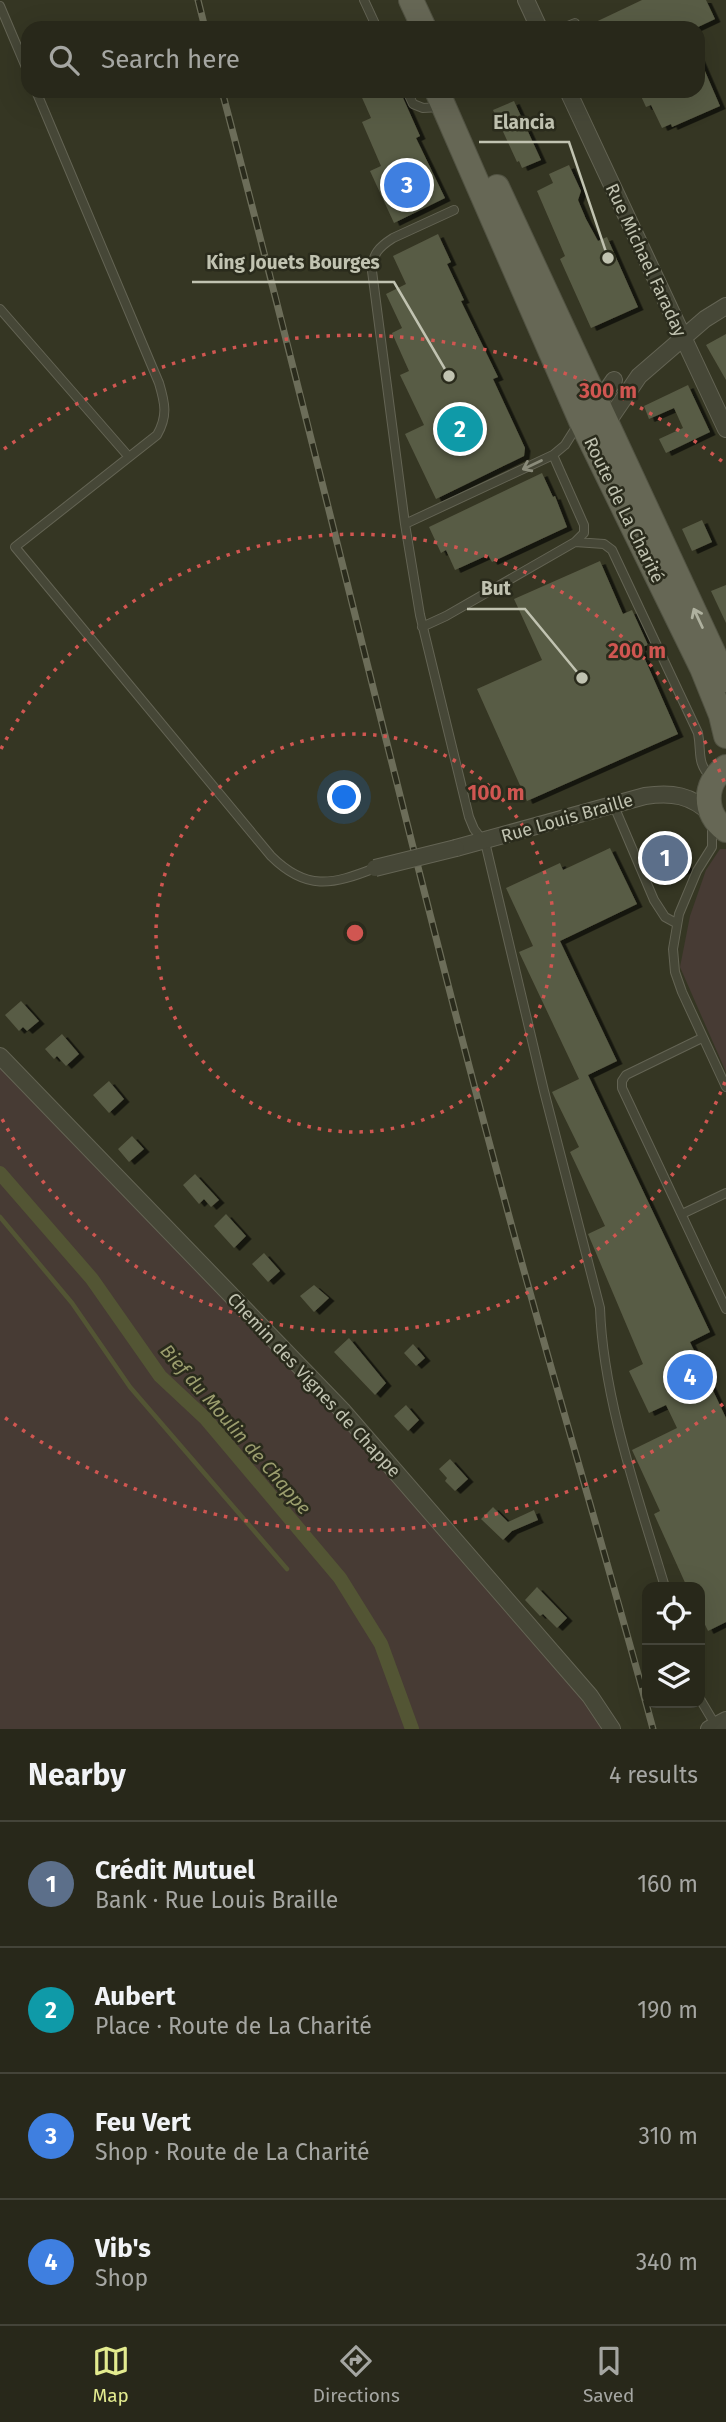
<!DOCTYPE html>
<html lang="en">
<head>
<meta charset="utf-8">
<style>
  :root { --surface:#28281a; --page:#303023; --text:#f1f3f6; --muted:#a5a6a2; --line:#444439; --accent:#e3eb8f }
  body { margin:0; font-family:"Fira Sans",sans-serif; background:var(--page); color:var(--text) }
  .controls { position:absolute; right:21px; bottom:21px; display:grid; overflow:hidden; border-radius:14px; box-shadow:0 7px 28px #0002 }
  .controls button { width:63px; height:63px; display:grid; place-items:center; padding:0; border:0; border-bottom:2px solid var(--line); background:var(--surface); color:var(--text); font:35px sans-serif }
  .you { position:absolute; left:345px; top:798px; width:24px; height:24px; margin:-18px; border:5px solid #fff; border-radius:50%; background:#1a73e8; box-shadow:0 0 0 10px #1a73e833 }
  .badge { display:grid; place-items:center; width:46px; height:46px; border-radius:50%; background:var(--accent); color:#fff; font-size:23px; font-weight:700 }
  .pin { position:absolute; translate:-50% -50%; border:4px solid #fff; box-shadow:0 2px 7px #0006 }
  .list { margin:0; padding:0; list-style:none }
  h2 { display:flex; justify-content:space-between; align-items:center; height:91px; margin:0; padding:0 28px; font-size:30px }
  h2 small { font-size:23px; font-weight:400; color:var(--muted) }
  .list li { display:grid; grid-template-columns:46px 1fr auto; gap:21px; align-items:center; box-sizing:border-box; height:126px; padding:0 28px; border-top:2px solid var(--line) }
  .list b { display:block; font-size:26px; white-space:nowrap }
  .list p { margin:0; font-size:23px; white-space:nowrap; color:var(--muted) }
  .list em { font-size:23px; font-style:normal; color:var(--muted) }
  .icon { flex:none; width:38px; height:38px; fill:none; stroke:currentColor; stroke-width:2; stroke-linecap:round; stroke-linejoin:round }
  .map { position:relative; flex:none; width:726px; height:1729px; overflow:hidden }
  .search { position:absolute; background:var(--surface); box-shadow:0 7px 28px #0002; left:21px; right:21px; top:21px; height:77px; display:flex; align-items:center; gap:18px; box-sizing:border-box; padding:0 24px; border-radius:21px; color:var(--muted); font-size:26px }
  .sheet { height:595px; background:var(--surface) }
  nav { display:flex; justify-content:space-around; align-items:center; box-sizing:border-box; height:98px; border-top:2px solid var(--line); background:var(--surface); font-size:19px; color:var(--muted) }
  nav a { display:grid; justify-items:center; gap:4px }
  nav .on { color:var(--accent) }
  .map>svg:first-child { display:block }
  .green { fill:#473b34 }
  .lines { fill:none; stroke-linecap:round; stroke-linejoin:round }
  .stream { stroke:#535534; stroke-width:4.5 }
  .canal { stroke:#535534; stroke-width:14 }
  .building { fill:#595b45; filter:url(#shadow) }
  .lane-casing { stroke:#646454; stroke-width:10 }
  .street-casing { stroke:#646454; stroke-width:18 }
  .primary-casing { stroke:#525343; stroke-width:26 }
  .lane { stroke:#464737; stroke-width:8 }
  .street { stroke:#464737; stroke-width:16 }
  .primary { stroke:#666755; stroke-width:24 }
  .rail-casing { stroke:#6c6d59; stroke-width:7 }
  .rail { stroke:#2a2b1c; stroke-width:4.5; stroke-dasharray:13; stroke-linecap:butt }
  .street-bridge-casing { stroke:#646454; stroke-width:18; stroke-linecap:butt }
  .street-bridge { stroke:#464737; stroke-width:16 }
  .oneway { stroke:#8a8b7a }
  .oneway2 { stroke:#afb19f }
  .ring { fill:none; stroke:#d05651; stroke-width:3.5; stroke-dasharray:3.5 7 }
  .labels { text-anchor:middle; stroke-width:5; stroke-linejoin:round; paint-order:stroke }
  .street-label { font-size:18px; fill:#c1c3b1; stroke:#2a2b1c }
  .water-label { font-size:19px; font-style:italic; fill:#9c9e6e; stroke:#2a2b1c }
  .centre { fill:#d05651; stroke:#2a2b1c; stroke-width:3.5 }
  .ring-label { font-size:21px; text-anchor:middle; font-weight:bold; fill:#d05651; stroke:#2a2b1c; stroke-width:5; stroke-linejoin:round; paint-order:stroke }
  .leader { fill:none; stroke:#c1c3b1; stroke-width:2.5 }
  .callout-dot { fill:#c1c3b1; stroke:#2a2b1c; stroke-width:2.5 }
  .callout-label { font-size:19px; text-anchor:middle; font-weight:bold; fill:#c1c3b1; stroke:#2a2b1c; stroke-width:5; stroke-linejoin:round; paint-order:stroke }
</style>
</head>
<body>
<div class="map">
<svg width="726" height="1729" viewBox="0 0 726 1729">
  <defs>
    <filter id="shadow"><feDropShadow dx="5.5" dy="3" stdDeviation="0" flood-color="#0009"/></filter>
  </defs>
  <rect width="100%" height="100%" fill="#353623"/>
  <!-- green -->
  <path class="green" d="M720 849H726V1072L680 967 690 916 706 870Z
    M0 1056 342 1410 609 1729H0Z"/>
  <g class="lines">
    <!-- stream -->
    <path class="stream" d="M0 1217 72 1303 130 1387 287 1569"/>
    <!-- canal -->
    <path class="canal" d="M0 1173 92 1279 160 1376 206 1419 340 1578 381 1644 412 1729"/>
  </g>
  <!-- building -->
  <path class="building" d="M642 0H706L715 19 696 28H583Z
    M698 55 720 106 672 127 671 124 662 128 651 105 646 107 640 94 646 91H698Z
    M359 91H400L420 136 416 138 445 198 394 223 370 171 381 166 362 122 371 118Z
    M514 101 541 160 522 168 519 161 517 162 493 110Z
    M569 165 581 191 578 200 586 219 598 241 607 237 638 307 591 328 560 259 565 256 537 191 553 183 549 174Z
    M438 234 451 262 447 264 464 300 461 301 498 377 493 379 525 448 524 456 436 499 405 434 424 425 400 375 409 371 392 333 402 328 386 294 406 284 393 256Z
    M726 334V380L706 345Z
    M688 385 710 432 666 453 659 439 683 428 674 408 649 419 644 406Z
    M542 473 553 497 555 496 567 527 492 562 488 555 455 570 446 550 441 553 429 527Z
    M702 520 712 542 692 551 682 529Z
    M600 561 623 614 632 610 648 645 640 648 678 734 527 801 477 689 542 660 514 599Z
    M726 585V623L711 591Z
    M670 833 688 869 660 882 643 846Z
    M610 848 637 904 560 941 617 1061 588 1075 710 1332 690 1342 726 1418V1622L708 1631 700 1614V1587H687L654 1514 660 1511 632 1450 677 1428 666 1405 649 1413 629 1371 643 1364 588 1234 605 1226 570 1152 579 1147 552 1092 579 1079 519 952 533 946 506 888 560 863 563 870Z
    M21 1001 39 1021 27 1031 23 1027 19 1031 5 1015Z
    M62 1034 79 1054 66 1066 57 1056 54 1059 45 1049Z
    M109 1081 124 1099 109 1113 93 1095Z
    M132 1136 144 1149 129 1162 118 1149Z
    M195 1174 219 1200 211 1207 204 1199 199 1204 183 1185Z
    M226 1214 246 1236 234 1248 214 1226Z
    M264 1253 280 1271 268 1282 252 1264Z
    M314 1285 329 1298 314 1312 300 1296Z
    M349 1338 386 1383 375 1395 334 1352Z
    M413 1344 425 1358 416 1366 404 1353Z
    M406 1405 419 1420 408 1431 394 1416Z
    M450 1459 468 1479 455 1491 445 1481 447 1478 439 1469Z
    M493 1507 508 1522 534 1510 538 1520 512 1531 503 1540 481 1519Z
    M537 1587 567 1618 557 1628 543 1614 540 1616 525 1600Z"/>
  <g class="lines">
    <!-- lane casing -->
    <g class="lane-casing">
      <path id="lane" d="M364 0 377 28
        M0 6 28 72
        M563 28 575 23
        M36 91 159 383C165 403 168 416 157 435L15 547 271 856C306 891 332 885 375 868
        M407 91 413 104 423 108 441 107
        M454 210 393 238C379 247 372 254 372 271L405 524 420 615 469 817 474 829 484 842
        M0 309 129 457
        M405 524 553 455 565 445 577 426
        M575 542 604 544 612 550 698 733C702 754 696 761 711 778
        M422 627 446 616 575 542 584 533V525L553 455
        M614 806 654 900 665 917 676 923
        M712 826V847L697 871 679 914 673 949 675 972 682 992 726 1087
        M485 842 544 1091 600 1308C603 1399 639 1500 665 1587
        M702 1038 626 1075 622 1081V1088L726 1309
        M682 1214 726 1193
        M700 1699 716 1726"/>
    </g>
    <!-- street casing -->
    <g class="street-casing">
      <path id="street" d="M526 0 539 28
        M568 91 726 429
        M595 411 598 403 614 380
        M607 423 639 376 705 319 726 306
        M456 848 645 796C672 792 691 795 711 814
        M0 1056 342 1410 590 1696 612 1729
        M709 1729 726 1720"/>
    </g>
    <!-- primary casing -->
    <g class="primary-casing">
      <path id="primary" d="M411 0 424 28
        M437 91 581 421 702 668 721 715 726 736
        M497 187 726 680
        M726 767C703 783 703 814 726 830"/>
    </g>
    <!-- lane -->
    <use href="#lane" class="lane"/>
    <!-- street -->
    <use href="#street" class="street"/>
    <!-- primary -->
    <use href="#primary" class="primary"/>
    <!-- rail casing -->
    <g class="rail-casing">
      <path id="rail" d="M198 0 205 28
        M222 91C320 461 406 835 506 1205 553 1380 606 1554 653 1729"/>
    </g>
    <!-- rail -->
    <use href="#rail" class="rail"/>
    <!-- street-bridge casing -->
    <g class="street-bridge-casing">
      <path id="street-bridge" d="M375 868 456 848"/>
    </g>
    <!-- street-bridge -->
    <use href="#street-bridge" class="street-bridge"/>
  </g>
  <!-- one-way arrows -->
  <defs><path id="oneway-shaft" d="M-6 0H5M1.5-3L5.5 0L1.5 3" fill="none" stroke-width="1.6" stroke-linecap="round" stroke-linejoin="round" transform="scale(1.75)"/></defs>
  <use class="oneway" href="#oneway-shaft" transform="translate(532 465) rotate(155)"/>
  <use class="oneway2" href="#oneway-shaft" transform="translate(698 618) rotate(-115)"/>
  <!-- distance rings -->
  <g class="ring">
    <circle cx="355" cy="933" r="199"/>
    <path d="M725 1082A399 399 0 0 1 1 1117M1 749A399 399 0 0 1 725 784"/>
    <path d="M723 1404A598 598 0 0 1 4 1417M4 449A598 598 0 0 1 723 462"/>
  </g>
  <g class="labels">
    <!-- street labels -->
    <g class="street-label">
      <text transform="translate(646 260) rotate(65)" y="6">Rue Michael Faraday</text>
      <text transform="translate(624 510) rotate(64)" y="6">Route de La Charité</text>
      <text transform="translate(567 818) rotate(-16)" y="6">Rue Louis Braille</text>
      <text transform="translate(314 1385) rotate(47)" y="6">Chemin des Vignes de Chappe</text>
    </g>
    <!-- water labels -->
    <g class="water-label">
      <text transform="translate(236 1429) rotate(49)" y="7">Bief du Moulin de Chappe</text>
    </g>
  </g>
  <circle cx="355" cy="933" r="10" class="centre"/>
  <g class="ring-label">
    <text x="608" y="398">300 m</text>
    <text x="637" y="658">200 m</text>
    <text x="496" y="800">100 m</text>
  </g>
  <!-- callouts -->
  <path class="leader" d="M608 258L569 142H479M449 376L394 282H192M582 678L525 609H467"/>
  <g class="callout-dot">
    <circle cx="608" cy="258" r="7"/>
    <circle cx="449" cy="376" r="7"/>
    <circle cx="582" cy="678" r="7"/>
  </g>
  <g class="callout-label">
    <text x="524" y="129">Elancia</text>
    <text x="293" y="269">King Jouets Bourges</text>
    <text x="496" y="595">But</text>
  </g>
</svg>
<div class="controls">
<button><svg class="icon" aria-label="locate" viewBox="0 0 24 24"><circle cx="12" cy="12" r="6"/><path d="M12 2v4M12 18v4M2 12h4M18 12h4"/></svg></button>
<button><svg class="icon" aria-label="layers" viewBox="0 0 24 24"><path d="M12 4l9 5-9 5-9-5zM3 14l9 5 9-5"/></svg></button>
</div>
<div class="you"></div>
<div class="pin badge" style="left:665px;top:858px;background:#5c6f8a">1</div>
<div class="pin badge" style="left:460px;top:429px;background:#0f9aa8">2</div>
<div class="pin badge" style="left:407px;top:185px;background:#3f7fe0">3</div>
<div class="pin badge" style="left:690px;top:1377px;background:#3f7fe0">4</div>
<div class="search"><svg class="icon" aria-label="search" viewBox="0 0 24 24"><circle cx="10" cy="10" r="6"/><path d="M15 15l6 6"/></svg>Search here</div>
</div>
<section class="sheet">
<h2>Nearby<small>4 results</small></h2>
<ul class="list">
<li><span class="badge" style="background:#5c6f8a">1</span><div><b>Crédit Mutuel</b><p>Bank · Rue Louis Braille</p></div><em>160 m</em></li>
<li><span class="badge" style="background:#0f9aa8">2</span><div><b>Aubert</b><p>Place · Route de La Charité</p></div><em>190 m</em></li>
<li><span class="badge" style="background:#3f7fe0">3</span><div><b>Feu Vert</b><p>Shop · Route de La Charité</p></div><em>310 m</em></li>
<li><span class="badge" style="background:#3f7fe0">4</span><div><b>Vib's</b><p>Shop</p></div><em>340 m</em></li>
</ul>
</section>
<nav>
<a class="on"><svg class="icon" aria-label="map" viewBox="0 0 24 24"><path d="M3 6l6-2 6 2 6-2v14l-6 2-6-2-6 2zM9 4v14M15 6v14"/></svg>Map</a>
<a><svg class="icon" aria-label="directions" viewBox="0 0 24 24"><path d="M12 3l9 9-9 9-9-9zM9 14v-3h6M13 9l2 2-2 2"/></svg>Directions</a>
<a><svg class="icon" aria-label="saved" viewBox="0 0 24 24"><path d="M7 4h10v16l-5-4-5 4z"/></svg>Saved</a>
</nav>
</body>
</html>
